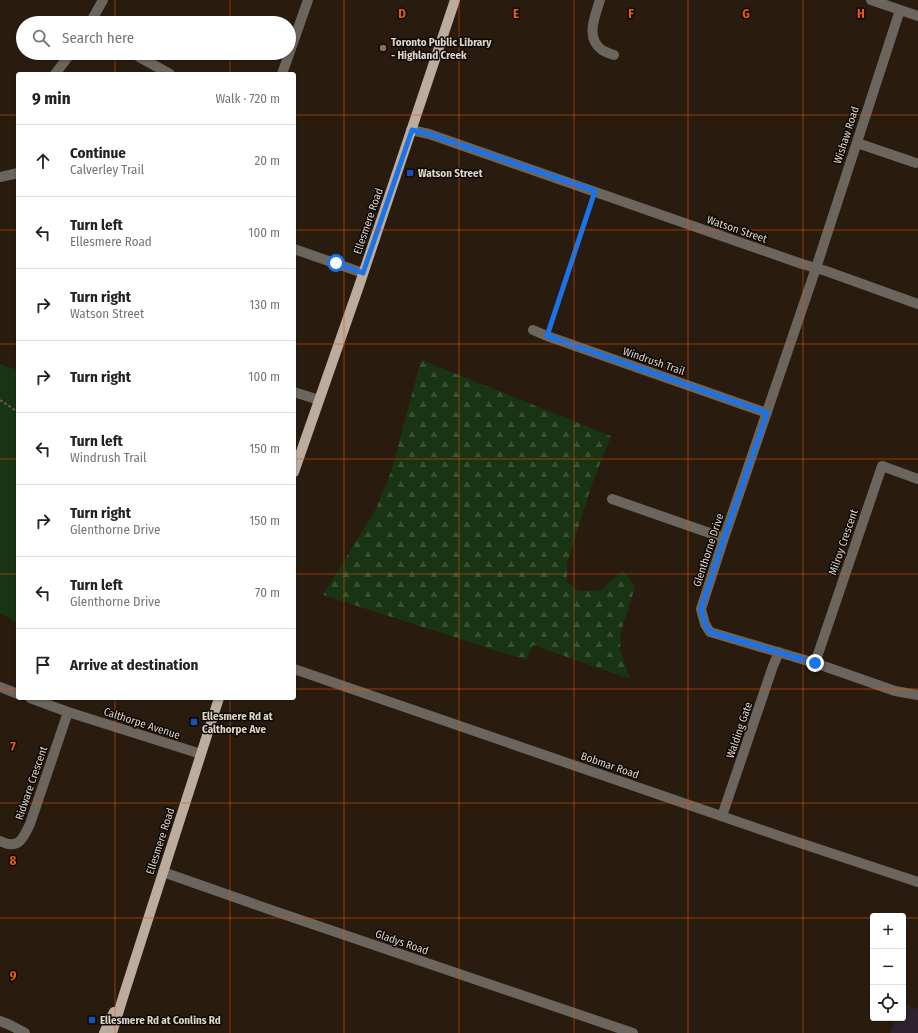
<!DOCTYPE html>
<html lang="en">
<head>
<meta charset="utf-8">
<style>
  :root { --surface:#fff; --page:#f6f6f6; --text:#222; --muted:#767676; --line:#e0e0e0 }
  body { margin:0; font-family:"Fira Sans Condensed",sans-serif; background:var(--page); color:var(--text) }
  .controls { position:absolute; right:12px; bottom:12px; display:grid; overflow:hidden; border-radius:4px; box-shadow:0 1px 3px #0004 }
  .controls button { width:36px; height:36px; display:grid; place-items:center; padding:0; border:0; border-bottom:1px solid var(--line); background:var(--surface); color:var(--text); font:20px sans-serif }
  .stop { position:absolute; width:12px; height:12px; margin:-9px; border:3px solid #1a73e8; border-radius:50%; background:#fff }
  .stop.end { background:#1a73e8; border-color:#fff; box-shadow:0 1px 4px #0008 }
  .list { margin:0; padding:0; list-style:none }
  h2 { display:flex; justify-content:space-between; align-items:center; height:52px; margin:0; padding:0 16px; font-size:17px }
  h2 small { font-size:13px; font-weight:400; color:var(--muted) }
  .list li { display:grid; grid-template-columns:26px 1fr auto; gap:12px; align-items:center; box-sizing:border-box; height:72px; padding:0 16px; border-top:1px solid var(--line) }
  .list b { display:block; font-size:15px; white-space:nowrap }
  .list p { margin:0; font-size:13px; white-space:nowrap; color:var(--muted) }
  .list em { font-size:13px; font-style:normal; color:var(--muted) }
  .icon { flex:none; width:22px; height:22px; fill:none; stroke:currentColor; stroke-width:2; stroke-linecap:round; stroke-linejoin:round }
  .map { position:relative; flex:none; width:918px; height:1033px; overflow:hidden }
  .search { position:absolute; background:var(--surface); box-shadow:0 1px 3px #0004; left:16px; top:16px; width:280px; height:44px; display:flex; align-items:center; gap:10px; box-sizing:border-box; padding:0 14px; border-radius:22px; color:var(--muted); font-size:15px }
  .panel { position:absolute; background:var(--surface); box-shadow:0 1px 3px #0004; left:16px; top:72px; width:280px; height:628px; border-radius:4px }
  .map>svg:first-child { display:block }
  .education { fill:#2e222f }
  .green { fill:#193412 }
  .forest { fill:url(#forest-firs) }
  .lines { fill:none; stroke-linecap:round; stroke-linejoin:round }
  .path { stroke:#675b4f; stroke-width:2; stroke-dasharray:3 2; stroke-linecap:butt }
  .minor { stroke:#6c655e; stroke-width:10 }
  .major { stroke:#bbac9d; stroke-width:10 }
  .route { stroke:#1a73e8; stroke-width:5 }
  .grid { fill:none; stroke:#e8590c; stroke-width:1; stroke-opacity:0.55 }
  .education-dot { fill:#8d6e63; stroke:#0e0804; stroke-width:1.5 }
  .transit-dot { fill:#1a4fb4; stroke:#0e0804; stroke-width:1.5 }
  .labels { text-anchor:middle; stroke-width:3; stroke-linejoin:round; paint-order:stroke }
  .poi-label { font-size:11px; font-weight:bold; fill:#ded5cc; stroke:#0e0804; text-anchor:start }
  .street-label { font-size:11px; fill:#ded5cc; stroke:#0e0804 }
  .grid-label { font-size:13px; text-anchor:middle; font-weight:bold; fill:#e8590c; stroke:#0e0804; stroke-width:3; stroke-linejoin:round; paint-order:stroke }
</style>
</head>
<body>
<div class="map">
<svg width="918" height="1033" viewBox="0 0 918 1033">
  <defs>
    <pattern id="forest-firs" width="22" height="20" patternUnits="userSpaceOnUse"><rect width="22" height="20" fill="#193412"/><path d="M5 1l3.5 6h-7zM16 11l3.5 6h-7z" fill="#3a5033"/></pattern>
  </defs>
  <rect width="100%" height="100%" fill="#291c0e"/>
  <!-- education -->
  <path class="education" d="M903 1004 918 1009V1033H890L896 1018H903Z"/>
  <!-- green -->
  <path class="green" d="M0 364 18 370V623L0 613Z"/>
  <!-- forest -->
  <path class="forest" d="M421 360 611 436 592 484 567 564V582L579 591 601 590 622 571 626 574 635 587 621 631 620 649 630 679 533 645 526 660 323 595 376 509 392 469Z"/>
  <g class="lines">
    <!-- path -->
    <path class="path" d="M550 327 592 200
      M0 400 18 412"/>
    <!-- minor -->
    <path class="minor" d="M600 0C595 16 585 38 602 50 606 52 610 54 614 55
      M871 0 918 16
      M900 10 816 268 724 538 701 609 705 624 710 632 815 663 895 691 918 695
      M90 23 103 0
      M132 53 170 74
      M55 74 71 53
      M282 74 308 0
      M411 130 429 134 802 264 826 271 918 304
      M857 143 916 163
      M0 177 18 173
      M294 249 363 273
      M533 330 547 336 767 413
      M294 392 319 400
      M612 499 724 538
      M815 663 882 466 918 479
      M294 669 788 839 918 882
      M0 687 18 694
      M30 698 68 712 201 754
      M722 816 773 666 779 652
      M0 841C18 850 23 839 30 824L68 712
      M163 872 277 912 633 1033
      M0 1021 10 1025 25 1033"/>
    <!-- major -->
    <path class="major" d="M294 472 359 286 455 0
      M104 1033 114 1012
      M112 1033 125 991 219 698"/>
  </g>
  <g class="lines">
    <!-- route -->
    <path class="route" d="M336 263 363 273 412 130 429 134 595 191 547 336 767 413 724 538 701 609 705 624 710 632 815 663"/>
  </g>
  <!-- grid -->
  <path class="grid" d="M115 0V23M230 0V23M344 0V1033M459 0V1033M574 0V1033M688 0V1033M803 0V1033M115 53V74M230 53V74M0 115H18M294 115H918M0 230H18M294 230H918M0 344H18M294 344H918M0 459H18M294 459H918M0 574H18M294 574H918M0 689H18M294 689H918M115 698V1033M230 698V1033M0 803H918M0 918H873M903 918H918"/>
  <!-- markers -->
  <circle class="education-dot" cx="383" cy="48" r="4"/>
  <g class="transit-dot">
    <rect x="406" y="169" width="8" height="8" rx="2"/>
    <rect x="190" y="718" width="8" height="8" rx="2"/>
    <rect x="88" y="1016" width="8" height="8" rx="2"/>
  </g>
  <g class="labels">
    <!-- poi labels -->
    <g class="poi-label">
      <text x="391" y="46">Toronto Public Library<tspan x="391" dy="13">- Highland Creek</tspan></text>
      <text x="418" y="177">Watson Street</text>
      <text x="202" y="720">Ellesmere Rd at<tspan x="202" dy="13">Calthorpe Ave</tspan></text>
      <text x="100" y="1024">Ellesmere Rd at Conlins Rd</text>
    </g>
    <!-- street labels -->
    <g class="street-label">
      <text transform="translate(846 135) rotate(-72)" y="4">Wishaw Road</text>
      <text transform="translate(368 221) rotate(-71)" y="4">Ellesmere Road</text>
      <text transform="translate(737 229) rotate(19)" y="4">Watson Street</text>
      <text transform="translate(654 361) rotate(19)" y="4">Windrush Trail</text>
      <text transform="translate(843 542) rotate(-71)" y="4">Milroy Crescent</text>
      <text transform="translate(708 550) rotate(-72)" y="4">Glenthorne Drive</text>
      <text transform="translate(142 723) rotate(18)" y="4">Calthorpe Avenue</text>
      <text transform="translate(739 730) rotate(-71)" y="4">Walding Gate</text>
      <text transform="translate(610 765) rotate(19)" y="4">Bobmar Road</text>
      <text transform="translate(31 783) rotate(-71)" y="4">Ridware Crescent</text>
      <text transform="translate(160 841) rotate(-72)" y="4">Ellesmere Road</text>
      <text transform="translate(402 942) rotate(19)" y="4">Gladys Road</text>
    </g>
  </g>
  <g class="grid-label">
    <text x="402" y="18">D</text>
    <text x="516" y="18">E</text>
    <text x="631" y="18">F</text>
    <text x="746" y="18">G</text>
    <text x="861" y="18">H</text>
    <text x="13" y="751">7</text>
    <text x="13" y="865">8</text>
    <text x="13" y="980">9</text>
  </g>
</svg>
<div class="controls">
<button>+</button>
<button>−</button>
<button><svg class="icon" aria-label="locate" viewBox="0 0 24 24"><circle cx="12" cy="12" r="6"/><path d="M12 2v4M12 18v4M2 12h4M18 12h4"/></svg></button>
</div>
<div class="stop" style="left:336px;top:263px"></div>
<div class="stop end" style="left:815px;top:663px"></div>
<div class="search"><svg class="icon" aria-label="search" viewBox="0 0 24 24"><circle cx="10" cy="10" r="6"/><path d="M15 15l6 6"/></svg>Search here</div>
<section class="panel">
<h2>9 min<small>Walk · 720 m</small></h2>
<ul class="list">
<li><svg class="icon" aria-label="ahead" viewBox="0 0 24 24"><path d="M12 20V5M6 11l6-6 6 6"/></svg><div><b>Continue</b><p>Calverley Trail</p></div><em>20 m</em></li>
<li><svg class="icon" aria-label="left" viewBox="0 0 24 24"><path d="M17 20v-9H6M10 6l-5 5 5 5"/></svg><div><b>Turn left</b><p>Ellesmere Road</p></div><em>100 m</em></li>
<li><svg class="icon" aria-label="right" viewBox="0 0 24 24"><path d="M7 20v-9h11M14 6l5 5-5 5"/></svg><div><b>Turn right</b><p>Watson Street</p></div><em>130 m</em></li>
<li><svg class="icon" aria-label="right" viewBox="0 0 24 24"><path d="M7 20v-9h11M14 6l5 5-5 5"/></svg><div><b>Turn right</b></div><em>100 m</em></li>
<li><svg class="icon" aria-label="left" viewBox="0 0 24 24"><path d="M17 20v-9H6M10 6l-5 5 5 5"/></svg><div><b>Turn left</b><p>Windrush Trail</p></div><em>150 m</em></li>
<li><svg class="icon" aria-label="right" viewBox="0 0 24 24"><path d="M7 20v-9h11M14 6l5 5-5 5"/></svg><div><b>Turn right</b><p>Glenthorne Drive</p></div><em>150 m</em></li>
<li><svg class="icon" aria-label="left" viewBox="0 0 24 24"><path d="M17 20v-9H6M10 6l-5 5 5 5"/></svg><div><b>Turn left</b><p>Glenthorne Drive</p></div><em>70 m</em></li>
<li><svg class="icon" aria-label="arrive" viewBox="0 0 24 24"><path d="M6 21V4h12l-3 4 3 4H6"/></svg><div><b>Arrive at destination</b></div></li>
</ul>
</section>
</div>
</body>
</html>
